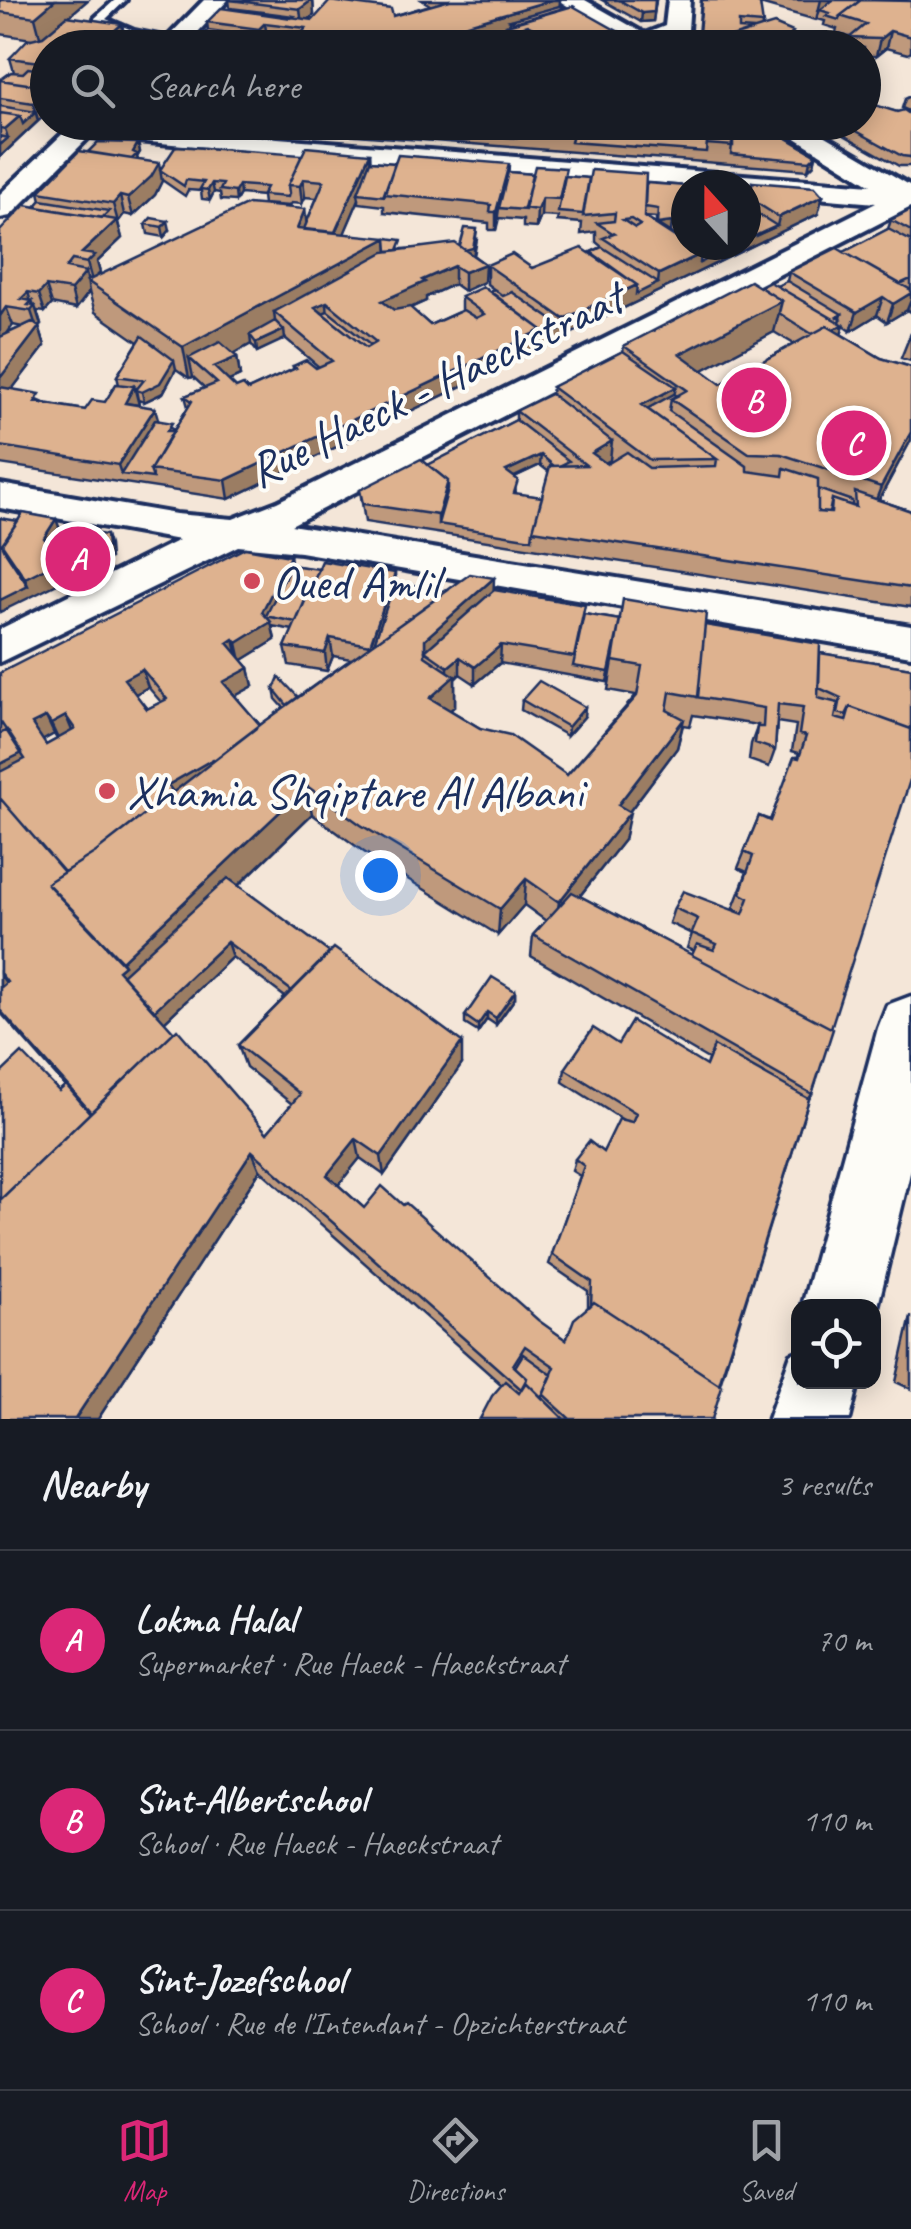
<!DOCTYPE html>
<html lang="en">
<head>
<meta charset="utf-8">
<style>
  :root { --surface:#171b24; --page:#242831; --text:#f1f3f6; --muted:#9ea1a6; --line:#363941; --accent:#db2777 }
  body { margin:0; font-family:Caveat,sans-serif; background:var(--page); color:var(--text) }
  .controls { position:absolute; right:30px; bottom:30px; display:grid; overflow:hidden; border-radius:20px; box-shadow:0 5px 25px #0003 }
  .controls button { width:90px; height:90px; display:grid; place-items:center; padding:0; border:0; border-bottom:2px solid var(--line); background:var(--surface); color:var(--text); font:50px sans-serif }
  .compass { position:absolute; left:671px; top:170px; width:90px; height:90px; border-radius:50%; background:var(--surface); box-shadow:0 5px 25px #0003; rotate:339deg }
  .you { position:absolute; left:380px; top:875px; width:35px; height:35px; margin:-25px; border:8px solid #fff; border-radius:50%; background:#1a73e8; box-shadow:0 0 0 15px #1a73e833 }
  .badge { display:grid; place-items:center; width:65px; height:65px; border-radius:50%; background:var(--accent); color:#fff; font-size:32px; font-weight:700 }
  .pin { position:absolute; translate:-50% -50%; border:5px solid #fff; box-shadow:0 2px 10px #0006 }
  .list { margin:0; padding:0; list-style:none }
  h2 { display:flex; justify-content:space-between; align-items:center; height:130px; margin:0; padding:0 40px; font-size:42px }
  h2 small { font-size:32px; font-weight:400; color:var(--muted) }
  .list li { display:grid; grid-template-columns:65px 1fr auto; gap:30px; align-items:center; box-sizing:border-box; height:180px; padding:0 40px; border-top:2px solid var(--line) }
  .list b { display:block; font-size:38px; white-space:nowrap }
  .list p { margin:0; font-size:32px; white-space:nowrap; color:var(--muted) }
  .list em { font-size:32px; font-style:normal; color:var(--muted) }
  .icon { flex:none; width:55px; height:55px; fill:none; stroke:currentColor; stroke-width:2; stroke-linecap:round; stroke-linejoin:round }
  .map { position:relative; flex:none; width:911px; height:1419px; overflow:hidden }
  .search { position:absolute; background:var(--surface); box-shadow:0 5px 25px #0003; left:30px; right:30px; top:30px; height:110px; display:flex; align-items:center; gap:25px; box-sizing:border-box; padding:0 35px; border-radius:55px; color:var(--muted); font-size:38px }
  .sheet { height:670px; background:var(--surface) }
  nav { display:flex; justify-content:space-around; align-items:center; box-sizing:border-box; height:140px; border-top:2px solid var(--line); background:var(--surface); font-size:28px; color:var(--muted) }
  nav a { display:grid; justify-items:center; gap:5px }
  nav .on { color:var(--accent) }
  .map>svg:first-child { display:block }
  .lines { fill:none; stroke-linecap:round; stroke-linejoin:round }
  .lane-casing { stroke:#1b2f5e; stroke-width:8 }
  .street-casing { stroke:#1b2f5e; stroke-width:8 }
  .secondary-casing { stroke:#1b2f5e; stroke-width:7 }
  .lane { fill:#fdfcf7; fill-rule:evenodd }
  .street { fill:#fdfcf7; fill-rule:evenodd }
  .secondary { fill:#fdfcf7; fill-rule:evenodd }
  .wall { fill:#bf997b; stroke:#1b2f5e; stroke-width:2.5; fill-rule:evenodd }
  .shaded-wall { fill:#9b7d64; stroke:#1b2f5e; stroke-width:2.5 }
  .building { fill:#deb28f; stroke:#1b2f5e; stroke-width:2.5; fill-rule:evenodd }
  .poi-dot { fill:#d1495b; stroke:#fdfcf7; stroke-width:4 }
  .labels { text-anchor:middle; stroke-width:8; stroke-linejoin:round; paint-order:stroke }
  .street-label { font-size:48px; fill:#1b2f5e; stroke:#fdfcf7 }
  .poi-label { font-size:48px; fill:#1b2f5e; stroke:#fdfcf7; text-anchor:start }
</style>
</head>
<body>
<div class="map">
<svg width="911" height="1419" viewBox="0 0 911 1419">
  <rect width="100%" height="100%" fill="#f4e6d8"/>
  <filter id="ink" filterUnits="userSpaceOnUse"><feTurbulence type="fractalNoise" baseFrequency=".01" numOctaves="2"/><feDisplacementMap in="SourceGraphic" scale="20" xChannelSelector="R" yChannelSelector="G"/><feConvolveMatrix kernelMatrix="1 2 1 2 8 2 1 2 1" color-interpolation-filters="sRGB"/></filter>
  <g filter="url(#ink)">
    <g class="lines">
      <!-- lane casing -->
      <g class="lane-casing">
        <path id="lane" d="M115 0H126L106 19 134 31 182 41 176 44 127 36 95 22V18Z"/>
      </g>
      <!-- street casing -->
      <g class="street-casing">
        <path id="street" d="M204 0H228L183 48H157Z
          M558 0H585L645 34 665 26 668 0H690L688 30 661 45 664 48H634Z
          M75 122 871 185 770 122H802L911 186V207L291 525 911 626V656L300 552 238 546 0 662V629L179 540 0 508V484L176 514 233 519 277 502 876 203 746 192V185L686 187 89 137 10 216 0 218V194Z"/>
      </g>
      <!-- secondary casing -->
      <g class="secondary-casing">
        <path id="secondary" d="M911 996V1169L878 1306 874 1318V1306H802L878 1028 887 1005Z
          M798 1351V1382H859L850 1419H768L791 1354Z"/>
      </g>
      <!-- lane -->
      <use href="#lane" class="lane"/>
      <!-- street -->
      <use href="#street" class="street"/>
      <!-- secondary -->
      <use href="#secondary" class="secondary"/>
    </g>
    <!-- wall -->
    <path class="wall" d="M0 0 68 17 122 24 125 40 48 48V112L0 157V80L14 72 10 58 32 39 0 34Z
      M229 0H313L314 15 309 20 393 16 430 5 422 0H560L559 6 619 32 618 40 507 39V29L469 41V48H269L273 43V40L267 39 268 48H182L199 45 198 40 208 30 207 22 229 9 230 8Z
      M602 0H656L653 21 641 22Z
      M701 0H906L911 1V52L908 54 886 48 876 56H864V48H847L850 37 836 33 837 29 824 25 825 21 818 19 816 20 760 4 762 28 794 38 793 42 800 45 799 48H697Z
      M874 96 872 106 911 115V166H899L821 122H864Z
      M911 96V112L902 108 905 99Z
      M189 122H763V124L816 155 814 164 808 170Z
      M138 143 140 152 137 157 138 160 160 170 302 156 370 153V161L686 186V245L750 191 752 182 818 214 229 499 0 464V231L35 207 41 200 39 192 88 152ZM162 180 185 196 188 190 201 191 202 199 210 200 214 192 220 193 221 200 236 201 240 194 262 196 263 204 289 206 291 203 302 204 305 197 317 198 306 223 305 209 97 277 100 273 97 262 122 238 118 222 124 214 133 216 155 195ZM359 199V203L384 206V212L489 223V230H496L499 218 523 220V227L536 228 541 216 558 217 557 221 582 223 581 234 596 232V242L602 247 591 252 590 254 532 268 487 265V284L495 290 461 297V311L430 325 410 308 426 301V297L454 284 464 291 484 282 485 264 474 256 477 239 460 246 402 249 344 233ZM644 217 656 218V224ZM89 292 95 312 138 342 117 376 119 385 105 402 85 410 44 403 12 389 45 346 39 327 41 325 37 311 45 312 52 304 76 309ZM13 325 22 327 6 334ZM285 338 319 367 316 368 293 366V370L248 390 236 388 229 381 240 376 237 357 233 354 251 344 257 352ZM176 369 189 378 193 377 205 388 185 396 188 407 174 430 158 421 139 405 135 388H137L136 390 138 400 144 402 163 393Z
      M911 210V313L907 310 887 322 877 315 851 331 844 326 841 334 881 358 911 367V440L879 500 911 511V607L365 522 360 490 428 465 516 420V411L551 394 552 387 623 351 624 346 760 287 777 286 787 281 789 272 844 252 888 229 891 220ZM774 332 794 344 721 384 702 370ZM540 465 549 472 542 497 516 494 514 477Z
      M151 218 170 230 164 237 148 234 146 224Z
      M911 333V361L901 358Z
      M290 556 291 565 447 591 494 590 584 614 620 620 705 625 820 653 911 668 831 1028 812 1094 809 1099 720 1384 712 1419H480L502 1385 260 1170 98 1419H0L59 1091 65 1086 0 1012V673ZM272 626 293 630 285 647 289 665 327 671 333 656 351 659 298 697 274 689 276 699 284 708 260 725 235 696 253 686 249 668 242 660 275 640ZM617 638 608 690 636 695 567 775 480 728 450 710 455 706V679L460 674 475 684 500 663 607 682ZM148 687 161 702 147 709 135 694ZM693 715 758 725 751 744 749 760 769 767 775 750 777 722 796 725 792 751 799 753 770 820 759 816 738 868 747 872 733 908 743 914 674 908 669 923 692 934 687 948 694 951 692 955 580 896 624 840 629 812 677 748 683 725 690 726ZM54 734 57 739 46 745 43 740ZM312 814 364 852 498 935 524 905 546 921 533 935 531 956 708 1059 706 1066 618 1044 565 1069 563 1082 623 1120 603 1152 575 1159 572 1171 580 1176 549 1264 588 1291V1308L566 1340 364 1208 338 1185 360 1158 384 1175 462 1064 238 886ZM232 957 285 997 238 1045 246 1067 292 1104 267 1133 164 1022Z
      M522 700 584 717 567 736 521 710Z
      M515 991V998L496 1025 487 1019 478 1032 465 1024V1016Z
      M911 1316V1389L896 1382Z"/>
    <!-- shaded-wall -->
    <path class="shaded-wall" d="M55 0H88L41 40 35 17Z
      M312 0H313L314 15 302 25 300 9Z
      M552 0H560L559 14 510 20V26L507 25V29L469 41V48H443L435 41V48H419V38Z
      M656 0 653 21 641 22 642 13Z
      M821 0H842L820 10 816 20Z
      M265 23 268 47 259 48 261 45 259 29Z
      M122 24 125 40 118 48H95Z
      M527 25V41L513 46 514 29Z
      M890 31 886 48 876 56 880 39Z
      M619 32 618 48H569Z
      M401 33V48H395Z
      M48 91V112L38 121 33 103Z
      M874 96 872 106 864 109V101Z
      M36 112 38 121 0 157V145L8 138 5 129 20 116Z
      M723 122H763L761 133 731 144Z
      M138 143 140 152 137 157 139 164 131 176 133 152Z
      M370 153 371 170 358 193 359 199 336 253 330 244Z
      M816 155 814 164 808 170 810 161Z
      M159 163 162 181 155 195 133 216 128 198Z
      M509 164 508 181 499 208 496 230V212Z
      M303 179 305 197 302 204 300 186Z
      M212 183 214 192 210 200 208 190Z
      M239 185 240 194 236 201 235 192Z
      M120 196 124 214 118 222 113 204Z
      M823 196 818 214 229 499 226 480 542 330 564 328V319L637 285 658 283 659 274 701 254 737 245H746V240L777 226 779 217Z
      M542 198 541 216 536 228 537 210Z
      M305 209 308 239 297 229Z
      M117 220 122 238 97 262 100 273 92 281 87 263 82 253Z
      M168 221 170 230 164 237 162 227Z
      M672 222 671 231 655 233 657 224Z
      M477 229 473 258 459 260Z
      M387 238 389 268 327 302 328 320 274 312 276 330 250 335 251 344 203 371 189 358 193 377 189 378 183 347Z
      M485 264 484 282 464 291V272Z
      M454 266V284L426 297V301L383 320 382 301 422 280Z
      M86 272 89 292 76 309 71 290Z
      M46 286 52 304 45 312 39 294Z
      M28 292 31 302 32 301 34 307 35 306 41 325 37 329 31 311 21 299Z
      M911 293V300L907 310 887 322 893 304Z
      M883 297 877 315 851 331 857 312Z
      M782 301 774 332 678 383 680 354Z
      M6 307 13 325 0 344V316Z
      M842 314 839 327 844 325 840 338 831 342 837 317Z
      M39 327 45 346 0 405V378Z
      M284 330 285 339 257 352 256 343Z
      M237 357 240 376 218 386 214 367Z
      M174 360 176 369 163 393 144 402 142 392Z
      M134 386 139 405 125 403Z
      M676 387 673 401 671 399 654 422 642 405Z
      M155 408 160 426 121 474 118 465Z
      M911 432V440L869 518 881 487Z
      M612 441 610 460 590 471 592 453Z
      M541 455 540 465 506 481V471Z
      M448 481V499L438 524V515Z
      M56 519 63 537 47 546 44 538Z
      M106 535 109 545 110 558 0 612V600L28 586 25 578Z
      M290 556 293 575 266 616 271 622 275 640 241 661 237 643 262 612Z
      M395 573 396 592 377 646 370 645Z
      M494 578 493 608 425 651V639Z
      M330 638 333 656 327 671 325 653Z
      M234 639 238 657 228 643Z
      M501 645 500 663 475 684V667Z
      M460 657V674L455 679V706L431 727 430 698 448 682V667Z
      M249 668 253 686 228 700 223 682Z
      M142 669 148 687 130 697 124 679Z
      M585 707 584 717 567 736 568 727Z
      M66 716 73 733 59 741 51 724Z
      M46 717 54 734 40 742 32 724Z
      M684 719 677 748 613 833 618 805Z
      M22 753 34 776 0 801V764Z
      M213 759 218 776 177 800 168 785Z
      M307 786 312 814 132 988 118 970 124 965 122 961Z
      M630 812 624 840 555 927 559 902Z
      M526 879 524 905 498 935 500 909Z
      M227 942 232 957 160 1026 153 1011Z
      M0 974 8 986 0 993Z
      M515 991V998L496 1025V1018Z
      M487 1012V1019L478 1032V1025Z
      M462 1042V1064L384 1175 381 1156Z
      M356 1139 360 1158 332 1193 327 1175Z
      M252 1151 260 1170 98 1419H75Z"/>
    <!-- building -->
    <path class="building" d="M0 0H55L35 17 0 12Z
      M230 0H312L300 9Z
      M450 0H552L419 38 401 33 395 48H283L285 44 292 45 306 28 265 23 259 29 207 22 221 8 313 20 330 1 391 9 393 16Z
      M619 0H655L654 12 642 13Z
      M702 0H751L760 4 763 24 739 22V29L754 30 713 43 712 48H705L698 44Z
      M833 0H861L840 16 839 20 826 16 830 13 820 10Z
      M861 0 911 1V37L890 31 880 39 849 38 866 24 840 16Z
      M559 6 564 8 515 22 510 20Z
      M573 6 619 32 569 48H478L537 30 527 25 514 29 507 25Z
      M230 8 294 16 291 18 229 9Z
      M67 16 122 24 95 48H48V63L10 58 27 40 43 36Z
      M774 24 793 32 790 36 794 38 788 40 800 45 793 48H720L713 43Z
      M208 30 267 38 259 48 198 40Z
      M279 32 299 36 292 45 285 44 283 48H269L277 39H273Z
      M460 34 469 40 443 47 435 41Z
      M618 40 631 48H595Z
      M186 43 216 48H182Z
      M28 68 48 71V87L0 80 11 72 23 73Z
      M0 80 48 87V91L33 103 0 98Z
      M864 91 874 96 864 101Z
      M875 105 897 112 904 110 911 115V157L902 156 840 122H864V106L866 108Z
      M0 106 36 112 23 124 20 116 0 113Z
      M0 113 20 116 5 129 0 128Z
      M307 122H364V127Z
      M393 122H441V132L390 129Z
      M441 122H468L467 126 440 124Z
      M470 122H520L518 138 466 134Z
      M520 122H574L572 134 518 130Z
      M576 122H709L706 152 571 142Z
      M709 122H745L733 126V146L707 144Z
      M763 124 816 155 810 161 731 154 733 134Z
      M0 136 8 138 0 145Z
      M98 142 138 143 133 152 137 154 132 159 88 152Z
      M176 146 302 155 288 185 289 193 288 197 262 195 266 187 239 185 235 192 220 190 223 184 212 183 208 190 200 189 204 182 186 180 184 186 160 170Z
      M306 147 370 153 335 232 304 229 324 181 303 179 300 186 288 185Z
      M79 151 159 163 151 177 128 198 120 196 113 204 39 192Z
      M398 155 509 164 496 212H490L491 205 485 204 384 194Z
      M370 161 395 163 384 196 358 193Z
      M535 166 566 168 559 199 542 198 537 210 524 208Z
      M591 170 646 174 644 217 701 254 659 274 603 238 614 234 597 223 614 221 615 213 583 216ZM631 219 640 225 635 228 623 220Z
      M508 172 532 174 525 210 499 208Z
      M565 176 589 178 583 214 558 212Z
      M752 182 815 187 823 196 779 217 752 200Z
      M646 183 686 186V244L655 224H657L658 209 645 207ZM672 222 686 230 674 235 657 224Z
      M746 190 750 191V209L777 226 746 240Z
      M41 200 109 211 102 218 35 207Z
      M248 204 305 209 297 229 387 238 183 347 87 281Z
      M25 205 117 220 82 253 95 255 87 263 72 260 66 268 86 272 71 290 46 286 39 294 28 292 21 299 32 301 28 305 35 306 31 311 6 307 0 316V231Z
      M911 210V231L891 220Z
      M151 218 168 221 162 227 146 224Z
      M465 228 477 229 473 248 465 250 460 246Z
      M888 229 911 241V279L900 284 844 252Z
      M387 238 402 240 398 250 388 251Z
      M455 243 485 264 464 272 454 266 422 280 425 282 382 301 394 310 410 307 430 325 463 310 476 318 484 314 461 297 483 287 542 330 226 480 150 470 192 401 185 396 217 383 189 358 220 342 237 357 214 367 236 388 243 385 248 390 296 368 293 366 306 360 316 368 332 361 274 312 384 252ZM327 302 376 342 366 348 315 307Z
      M687 245H737L700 263 701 254Z
      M602 247 658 283 636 294 637 285 591 252Z
      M582 248 637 285 564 319 487 265 512 254 532 268Z
      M837 248 911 290V293L893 304 883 297 857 312 789 272Z
      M750 281 782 301 680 354 721 384 827 326 881 358 911 367V432L881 487 781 454 749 453 671 399 687 390 624 346Z
      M787 281 842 314 837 317 841 319 837 321 777 286Z
      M770 282 844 325 833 329 827 326 812 334 779 313 782 301 760 287Z
      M495 290 503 296 512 292 564 328 542 339V330L491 292Z
      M328 311 370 345 366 348 322 313Z
      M275 321 284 330 256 343 250 335Z
      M32 322 39 327 0 378V337Z
      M142 336 174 360 160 383 142 392 136 390 144 380 117 376Z
      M623 351 676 387 642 405 717 459 650 460 552 387Z
      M116 384 134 386 125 403 155 408 118 465 0 446V387L40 394 35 402 85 410 92 400 105 402Z
      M551 394 612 441 592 453 607 464 627 452 649 468 716 466 717 459 647 409 674 394 677 396 671 399 669 411 747 466V471L783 476 784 468 818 479V512L831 513 832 499 856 507 855 492 911 511V588L533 530 550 466 586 465 516 411Z
      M155 420 172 423 167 431H173L150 470 153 478 121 474Z
      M516 420 569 461 559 466H554L541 455 506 471 518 480 514 493 542 497 533 530 532 539 438 524 448 489V481L428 465Z
      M421 459 448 481 438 515 363 504 360 490Z
      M818 489 852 501V506L832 499 829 513 818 512Z
      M23 513 56 519 44 538 61 560 25 578 2 544Z
      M0 518 18 521 2 544 6 553 28 586 0 600Z
      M59 528 106 535 107 548 64 569 61 560 49 544Z
      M245 548 290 556 262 612 271 622 237 643 234 639 228 643 249 668 223 682 260 725 214 760 213 759 168 785 173 792 96 852 64 872 0 798V772L25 759 0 721V673ZM142 669 167 699 147 709 124 679ZM66 716 75 729 46 745 32 724 46 717 51 724Z
      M322 561 395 573 370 645 330 638 325 653 285 647Z
      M291 565 319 569 296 622 266 616Z
      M470 574 494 578 425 639V656L455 676 430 698 480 728 510 735 567 775 637 696 642 666 613 661 623 599 706 613 698 697 670 692 667 710 684 719 618 805 630 812 559 902 526 879 500 909 361 825 307 786 122 961 47 883 96 852 264 722Z
      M395 582 447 591 374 643Z
      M494 590 585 605 574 657 501 645 475 667 460 657 448 667 425 651Z
      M584 614 620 620 609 672 573 666Z
      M705 625 820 644 818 698 838 703 835 718 846 721 850 707 911 729V777L831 1028 692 955 697 944 714 950 717 944 692 933 698 919 674 908 683 891 743 914 749 898 740 893 753 856 744 852 759 816 770 821 794 757 799 758 806 736 799 734 803 707 778 704 775 750 755 743 757 727H763L764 708 696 697H698Z
      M820 653 911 668V729L850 707 846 715 838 713 841 698 819 688Z
      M279 677 298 697 287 705 274 689Z
      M539 681 585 707 568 727 522 700Z
      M7 730 22 753 0 764V734Z
      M0 798 64 872 47 883 50 887 124 965 118 970 174 1032 91 1112 0 1010V988L7 982 0 973Z
      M228 878 330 953 292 991 227 942 154 1011 122 975Z
      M572 892 833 1029 812 1094 533 935Z
      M334 948 462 1042 381 1156 356 1139 327 1175 364 1208 382 1186 403 1205 406 1203 538 1320 566 1340 574 1319 594 1302 722 1386 712 1419H570L543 1394 555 1367 525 1346 513 1365 527 1378 521 1389 252 1151 75 1419H0V1200L177 1029 267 1133 300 1094 238 1045Z
      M492 977 515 991 496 1018 487 1012 478 1025 465 1016Z
      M632 1021 706 1066 714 1046 809 1099 719 1384 594 1302 591 1305 592 1282 552 1254 584 1166 575 1159 589 1141 603 1152 619 1119 632 1122 636 1113 565 1069 593 1028 618 1044Z
      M22 1053 59 1091 66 1085 90 1113 0 1200V1074Z
      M523 1354 552 1375 542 1398 526 1382 527 1378 515 1367Z
      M505 1381 519 1393 526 1382 564 1419H480L492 1396Z"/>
  </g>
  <!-- markers -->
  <g class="poi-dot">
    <circle cx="252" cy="581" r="10"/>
    <circle cx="107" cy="791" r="10"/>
  </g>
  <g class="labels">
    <!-- street labels -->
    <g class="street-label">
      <text transform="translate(435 383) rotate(-26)" y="17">Rue Haeck - Haeckstraat</text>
    </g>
    <!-- poi labels -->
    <g class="poi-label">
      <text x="272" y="598">Oued Amlil</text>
      <text x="127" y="808">Xhamia Shqiptare Al Albani</text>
    </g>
  </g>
</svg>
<div class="controls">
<button><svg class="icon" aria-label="locate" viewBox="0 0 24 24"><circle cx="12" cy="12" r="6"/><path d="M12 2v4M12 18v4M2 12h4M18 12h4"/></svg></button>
</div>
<svg class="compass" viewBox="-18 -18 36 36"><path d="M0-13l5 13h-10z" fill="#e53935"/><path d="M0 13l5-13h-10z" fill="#9ea1a6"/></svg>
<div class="you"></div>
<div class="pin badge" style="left:78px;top:559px">A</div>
<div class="pin badge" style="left:754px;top:400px">B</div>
<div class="pin badge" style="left:854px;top:443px">C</div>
<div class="search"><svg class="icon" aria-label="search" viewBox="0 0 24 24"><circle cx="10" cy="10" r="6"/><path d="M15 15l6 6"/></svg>Search here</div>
</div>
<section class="sheet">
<h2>Nearby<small>3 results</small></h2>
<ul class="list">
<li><span class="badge">A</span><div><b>Lokma Halal</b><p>Supermarket · Rue Haeck - Haeckstraat</p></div><em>70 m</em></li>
<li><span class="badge">B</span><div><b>Sint-Albertschool</b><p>School · Rue Haeck - Haeckstraat</p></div><em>110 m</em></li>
<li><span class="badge">C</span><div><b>Sint-Jozefschool</b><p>School · Rue de l'Intendant - Opzichterstraat</p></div><em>110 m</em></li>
</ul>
</section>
<nav>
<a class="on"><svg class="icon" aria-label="map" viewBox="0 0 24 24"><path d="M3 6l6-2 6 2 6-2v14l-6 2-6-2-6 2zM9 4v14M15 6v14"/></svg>Map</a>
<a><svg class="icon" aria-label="directions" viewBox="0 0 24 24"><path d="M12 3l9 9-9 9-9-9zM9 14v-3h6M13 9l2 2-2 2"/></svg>Directions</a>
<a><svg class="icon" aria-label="saved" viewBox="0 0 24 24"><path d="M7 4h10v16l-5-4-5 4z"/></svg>Saved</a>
</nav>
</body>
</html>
